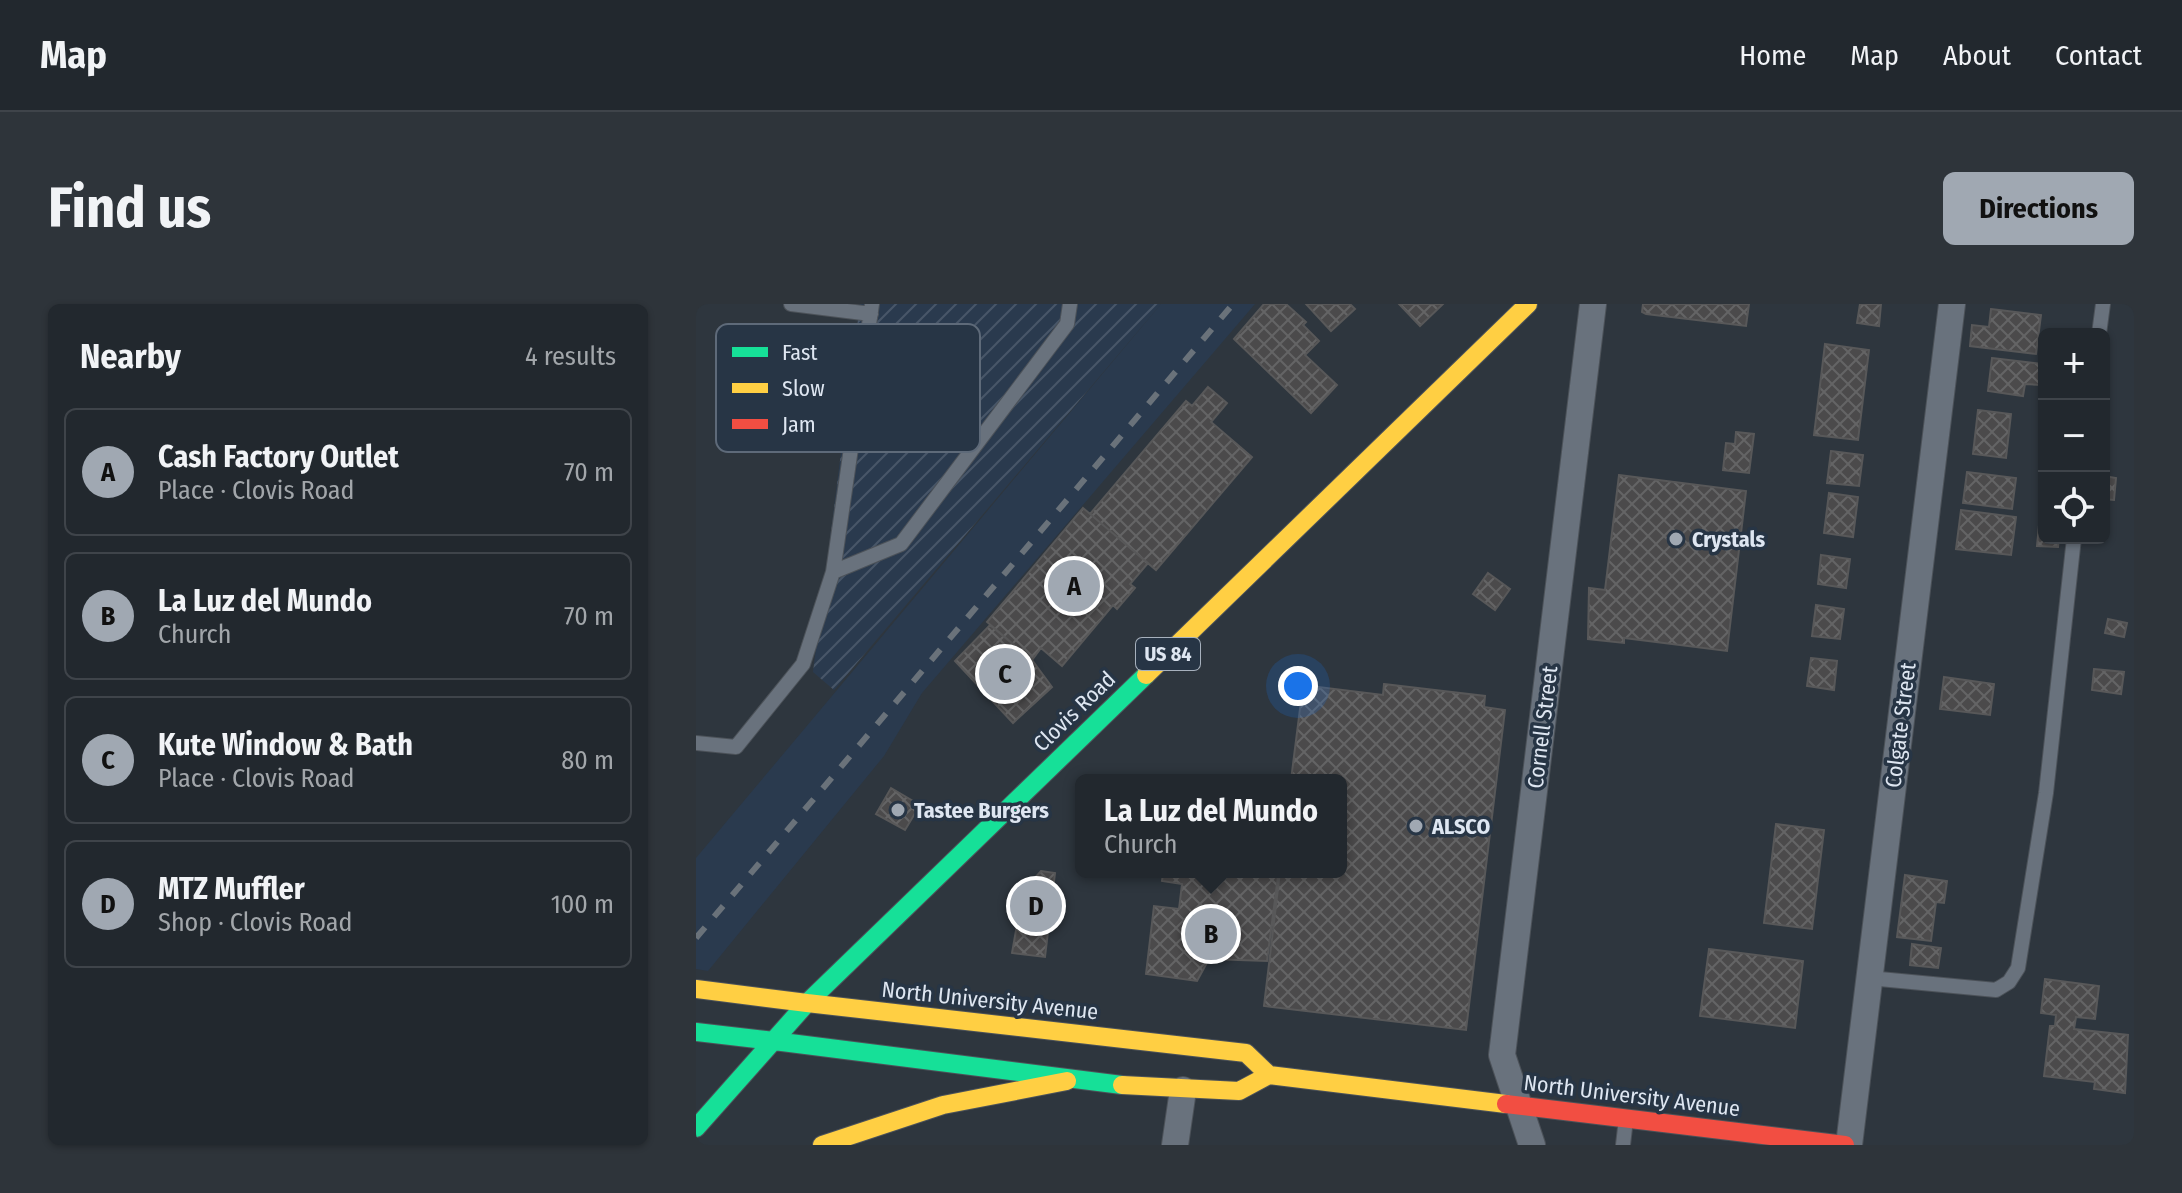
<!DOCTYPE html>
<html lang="en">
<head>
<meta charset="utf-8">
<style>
  :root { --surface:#22282e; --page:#2e343a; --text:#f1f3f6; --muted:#a2a6aa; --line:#3f444a; --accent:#a0a8b2 }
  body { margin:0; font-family:"Fira Sans Condensed",sans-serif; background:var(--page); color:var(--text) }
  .controls { position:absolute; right:24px; top:24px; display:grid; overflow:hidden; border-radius:12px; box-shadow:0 2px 6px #0004 }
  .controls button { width:72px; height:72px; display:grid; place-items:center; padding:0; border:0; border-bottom:2px solid var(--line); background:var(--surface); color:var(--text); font:40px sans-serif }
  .you { position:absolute; left:602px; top:382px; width:28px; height:28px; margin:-20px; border:6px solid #fff; border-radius:50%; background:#1a73e8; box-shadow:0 0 0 12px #1a73e833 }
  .badge { display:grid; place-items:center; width:52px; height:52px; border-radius:50%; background:var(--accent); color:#111; font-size:26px; font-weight:700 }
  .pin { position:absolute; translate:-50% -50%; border:4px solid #fff; box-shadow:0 2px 8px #0006 }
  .popup { position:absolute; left:379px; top:470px; width:272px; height:104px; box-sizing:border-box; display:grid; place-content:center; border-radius:12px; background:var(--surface); filter:drop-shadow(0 2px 6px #0005); font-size:26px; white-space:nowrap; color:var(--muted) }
  .popup b { font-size:30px; color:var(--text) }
  .popup::after { content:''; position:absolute; left:50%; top:100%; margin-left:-16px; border:16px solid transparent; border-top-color:var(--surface) }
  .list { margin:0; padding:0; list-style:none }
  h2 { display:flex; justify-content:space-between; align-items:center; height:104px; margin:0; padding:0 32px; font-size:34px }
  h2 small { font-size:26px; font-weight:400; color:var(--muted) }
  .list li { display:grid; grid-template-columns:52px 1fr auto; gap:24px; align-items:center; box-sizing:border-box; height:128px; margin:0 16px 16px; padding:0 16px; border:2px solid var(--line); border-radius:12px }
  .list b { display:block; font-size:30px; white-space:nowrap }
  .list p { margin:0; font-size:26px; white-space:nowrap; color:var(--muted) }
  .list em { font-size:26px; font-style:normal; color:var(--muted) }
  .icon { flex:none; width:44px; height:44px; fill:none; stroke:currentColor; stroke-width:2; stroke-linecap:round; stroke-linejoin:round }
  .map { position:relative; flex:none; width:1438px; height:841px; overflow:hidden; border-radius:12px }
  header { display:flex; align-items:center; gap:48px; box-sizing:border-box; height:112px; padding:0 40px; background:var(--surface); border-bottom:2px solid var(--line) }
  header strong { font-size:38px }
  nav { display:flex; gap:44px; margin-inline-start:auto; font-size:28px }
  .intro { display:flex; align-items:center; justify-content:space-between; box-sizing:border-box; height:192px; padding:0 48px }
  h1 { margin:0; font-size:56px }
  .button { padding:20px 36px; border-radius:12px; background:var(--accent); color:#111; font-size:28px; font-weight:700 }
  main { display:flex; gap:48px; padding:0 48px }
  aside { flex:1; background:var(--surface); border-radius:12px; box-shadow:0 2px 6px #0004 }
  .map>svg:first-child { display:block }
  .built { fill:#2a3a4e }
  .industrial { fill:url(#industrial-furrows) }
  .building { fill:url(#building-cross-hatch); stroke:#585859; stroke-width:2 }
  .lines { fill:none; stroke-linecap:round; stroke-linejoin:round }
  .lane-casing { stroke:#4c5259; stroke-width:16 }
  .street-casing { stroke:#4c5259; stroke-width:28 }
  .fast-casing { stroke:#4c5259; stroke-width:20 }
  .slow-casing { stroke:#4c5259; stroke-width:20 }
  .jam-casing { stroke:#4c5259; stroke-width:20 }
  .lane { stroke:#69727d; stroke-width:14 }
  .street { stroke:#69727d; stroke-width:26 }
  .fast { stroke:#16e098; stroke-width:18 }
  .slow { stroke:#ffcf43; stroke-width:18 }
  .jam { stroke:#f24e42; stroke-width:18 }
  .rail { stroke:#6a727a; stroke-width:6; stroke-dasharray:14 14; stroke-linecap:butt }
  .poi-dot { fill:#a0a8b2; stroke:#273545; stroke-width:3 }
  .labels { text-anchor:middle; stroke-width:7; stroke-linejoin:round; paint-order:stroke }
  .shield { fill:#273545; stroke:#a7b1bd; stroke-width:2 }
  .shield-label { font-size:20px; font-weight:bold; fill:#dee6f1 }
  .poi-label { font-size:22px; font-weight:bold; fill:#dee6f1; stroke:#273545; text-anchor:start }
  .street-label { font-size:22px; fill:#dee6f1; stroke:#273545 }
  .key { fill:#273545; stroke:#5e6a79; stroke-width:2 }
  .key-label { font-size:22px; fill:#dee6f1 }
</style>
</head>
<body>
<header>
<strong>Map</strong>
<nav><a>Home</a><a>Map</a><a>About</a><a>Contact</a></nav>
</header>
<div class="intro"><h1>Find us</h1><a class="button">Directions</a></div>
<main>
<aside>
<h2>Nearby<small>4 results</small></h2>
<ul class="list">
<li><span class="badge">A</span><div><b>Cash Factory Outlet</b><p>Place · Clovis Road</p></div><em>70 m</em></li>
<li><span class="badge">B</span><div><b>La Luz del Mundo</b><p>Church</p></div><em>70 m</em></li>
<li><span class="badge">C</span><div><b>Kute Window &amp; Bath</b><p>Place · Clovis Road</p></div><em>80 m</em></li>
<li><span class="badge">D</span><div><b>MTZ Muffler</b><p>Shop · Clovis Road</p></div><em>100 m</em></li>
</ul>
</aside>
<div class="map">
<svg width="1438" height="841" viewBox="0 0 1438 841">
  <defs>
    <pattern id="industrial-furrows" width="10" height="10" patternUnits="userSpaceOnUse" patternTransform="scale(2)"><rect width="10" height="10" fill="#2a3a4e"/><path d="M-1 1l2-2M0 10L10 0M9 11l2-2" fill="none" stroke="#485668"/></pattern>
    <pattern id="building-cross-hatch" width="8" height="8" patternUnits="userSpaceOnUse" patternTransform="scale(2)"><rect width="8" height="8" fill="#4b4a4b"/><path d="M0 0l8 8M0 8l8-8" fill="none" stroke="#646465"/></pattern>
  </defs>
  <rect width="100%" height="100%" fill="#2e363e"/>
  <!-- built -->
  <path class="built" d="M465 0H559L226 389 188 452 12 667 0 665V554Z"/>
  <!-- industrial -->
  <path class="industrial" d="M164 0H465L138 386 117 368Z"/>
  <!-- building -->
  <path class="building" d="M568 0H590L610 18 607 21 623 37 609 51 641 81 615 109 538 35Z
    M610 0H654L659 5 635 27Z
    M703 0H747L724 22Z
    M947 0H1053L1050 22 950 10 946 8Z
    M1164 0H1185L1183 22 1161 19Z
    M1295 5 1345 11 1340 50 1274 42 1276 21 1293 23Z
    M1129 40 1173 46 1162 136 1118 131Z
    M1296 54 1347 60 1344 81 1329 80 1327 92 1292 87Z
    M512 83 531 99 515 118 556 153 460 266 394 210 490 97 496 102Z
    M1282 106 1315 110 1310 154 1277 150Z
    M1040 128 1058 130 1053 169 1027 166 1030 139 1039 140Z
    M1135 147 1167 151 1163 182 1131 179Z
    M1271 168 1320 174 1316 205 1267 199Z
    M923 171 1050 187 1031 347 928 334V339L892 335 893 284 909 286Z
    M1408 172 1420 174 1418 196 1408 195Z
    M1133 189 1162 193 1157 233 1128 229Z
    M387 204 452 259 434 280 439 284 421 305 417 301 366 362 345 344 336 356 291 318Z
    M1265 206 1320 213 1315 251 1260 245Z
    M1343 221H1348V234H1363L1362 243 1341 242Z
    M1125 251 1154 255 1150 284 1122 280Z
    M792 269 814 285 799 306 777 290Z
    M1120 301 1148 305 1144 335 1116 332Z
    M1412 315 1431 319 1428 333 1409 329Z
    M294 321 336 356 356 383 317 419 259 357Z
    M1115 354 1141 357 1138 386 1111 382Z
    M1398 365 1428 368 1425 390 1396 386Z
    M1248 373 1298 380 1294 411 1244 405Z
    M688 380 789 392 788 403 809 406 770 726 568 702 584 568H645V476H595L607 381 687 391Z
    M195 484 224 501 209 526 180 510Z
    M1080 520 1128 526 1116 625 1068 619Z
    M345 567 359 569 349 653 316 649 327 587Z
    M467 568 582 572 571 657 513 655 501 677 450 670 458 602 483 605 486 580 466 577Z
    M1209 571 1251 577 1248 599 1240 598 1235 637 1201 633Z
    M1216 640 1245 644 1242 664 1214 661Z
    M1013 645 1107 657 1099 724 1004 712Z
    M1349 675 1403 682 1399 715 1380 713 1378 725 1432 731 1429 789 1398 785 1399 778 1348 772 1354 722H1359L1360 711 1345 709Z"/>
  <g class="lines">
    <!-- lane casing -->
    <g class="lane-casing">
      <path id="lane" d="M95 0 175 10
        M176 0 137 268 205 240 371 20 374 0
        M1403 30 1407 0
        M0 439 40 443 107 360 137 268
        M1173 674 1300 686 1313 678 1322 664 1350 489 1378 234
        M927 841 930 815"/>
    </g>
    <!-- street casing -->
    <g class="street-casing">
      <path id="street" d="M479 841 487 786
        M836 841 806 751 897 0
        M1153 841 1256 0"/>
    </g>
    <!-- fast casing -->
    <g class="fast-casing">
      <path id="fast" d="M0 728 78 737
        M78 737 426 781
        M0 824 111 699 450 371"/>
    </g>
    <!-- slow casing -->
    <g class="slow-casing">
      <path id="slow" d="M450 371 832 0
        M0 685 111 699
        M111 699 550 749 573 771
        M426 781 543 787 573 771 810 800
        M126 841 247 801 371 777"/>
    </g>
    <!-- jam casing -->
    <g class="jam-casing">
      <path id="jam" d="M810 800 1149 841"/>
    </g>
    <!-- lane -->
    <use href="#lane" class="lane"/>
    <!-- street -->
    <use href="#street" class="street"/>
    <!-- fast -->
    <use href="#fast" class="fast"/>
    <!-- slow -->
    <use href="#slow" class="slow"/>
    <!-- jam -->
    <use href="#jam" class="jam"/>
    <!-- rail -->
    <path class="rail" d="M0 634 537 0"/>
  </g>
  <!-- markers -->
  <g class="poi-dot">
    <circle cx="980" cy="235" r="8"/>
    <circle cx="202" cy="506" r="8"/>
    <circle cx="720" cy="522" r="8"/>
  </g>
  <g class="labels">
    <!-- shield labels -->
    <rect class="shield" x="440" y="334" width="64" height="32" rx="6"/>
    <g class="shield-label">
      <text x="472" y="357">US 84</text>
    </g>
    <!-- poi labels -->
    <g class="poi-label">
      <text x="996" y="243">Crystals</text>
      <text x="218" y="514">Tastee Burgers</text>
      <text x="736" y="530">ALSCO</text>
    </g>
    <!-- street labels -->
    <g class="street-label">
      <text transform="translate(378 407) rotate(-44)" y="8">Clovis Road</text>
      <text transform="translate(1204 421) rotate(-83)" y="8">Colgate Street</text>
      <text transform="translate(846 423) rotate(-83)" y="8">Cornell Street</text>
      <text transform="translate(294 696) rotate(6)" y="8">North University Avenue</text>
      <text transform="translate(936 791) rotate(7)" y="8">North University Avenue</text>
    </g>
  </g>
  <!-- legend -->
  <rect x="20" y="20" width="264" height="128" rx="12" class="key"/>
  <rect x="36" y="43" width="36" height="10" fill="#16e098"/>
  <rect x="36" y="79" width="36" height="10" fill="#ffcf43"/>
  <rect x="36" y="115" width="36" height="10" fill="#f24e42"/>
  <g class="key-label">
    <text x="86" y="56">Fast</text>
    <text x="86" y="92">Slow</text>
    <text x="86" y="128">Jam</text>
  </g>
</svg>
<div class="controls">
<button>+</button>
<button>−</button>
<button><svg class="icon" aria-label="locate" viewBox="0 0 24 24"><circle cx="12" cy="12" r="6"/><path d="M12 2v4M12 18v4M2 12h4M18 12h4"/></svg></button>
</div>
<div class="you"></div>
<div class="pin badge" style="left:378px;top:282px">A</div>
<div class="pin badge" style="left:515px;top:630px">B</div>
<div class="popup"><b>La Luz del Mundo</b>Church</div>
<div class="pin badge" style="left:309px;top:370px">C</div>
<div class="pin badge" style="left:340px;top:602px">D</div>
</div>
</main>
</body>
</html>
